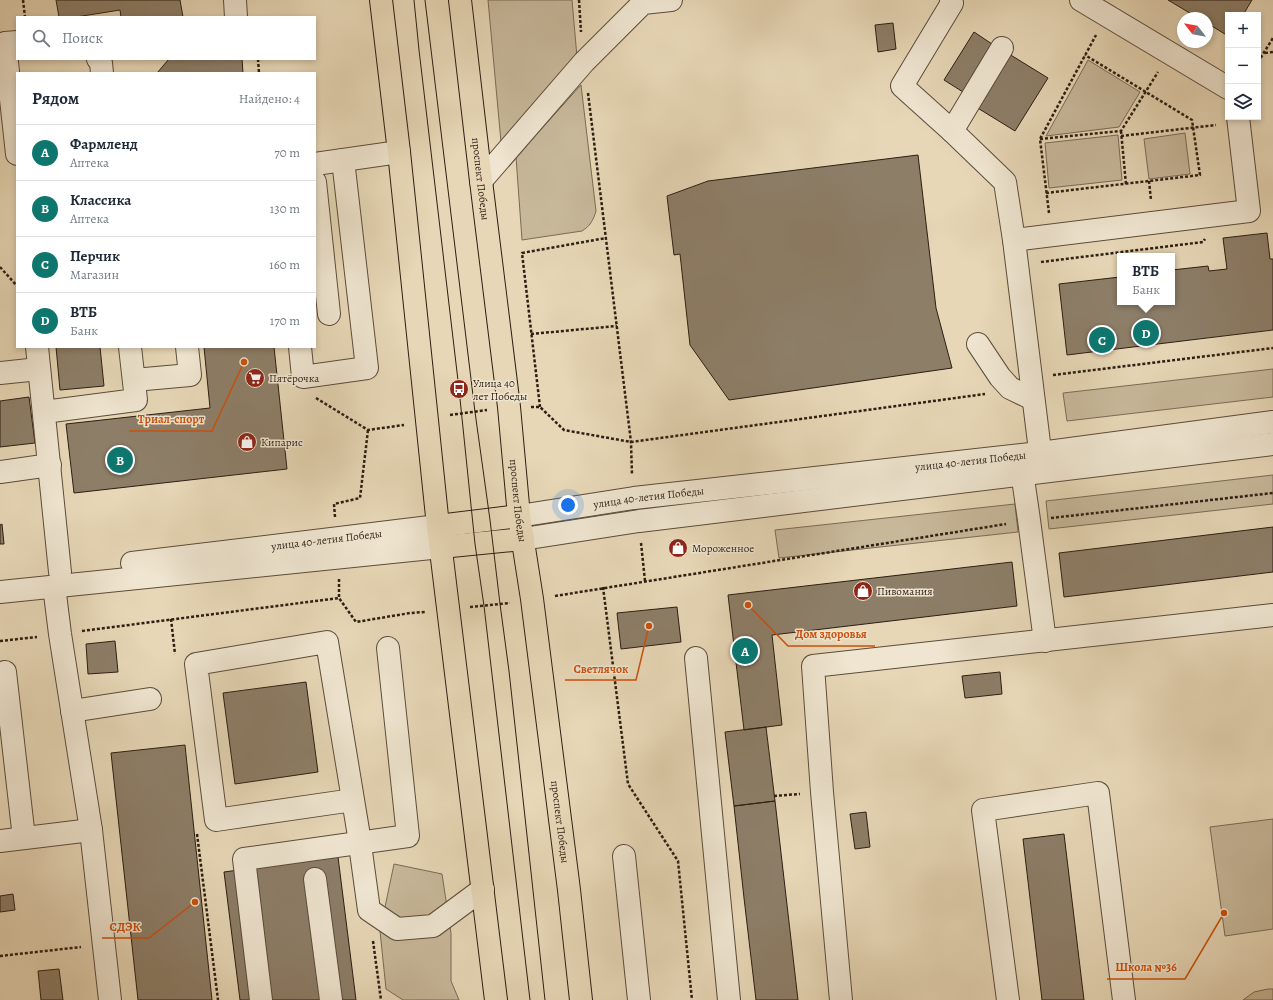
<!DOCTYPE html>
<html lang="ru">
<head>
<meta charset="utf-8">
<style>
  :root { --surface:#fff; --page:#f2f2f3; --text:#1f2937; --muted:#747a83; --line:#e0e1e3; --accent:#0f766e }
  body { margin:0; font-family:Alegreya,serif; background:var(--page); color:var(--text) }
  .controls { position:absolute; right:12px; top:12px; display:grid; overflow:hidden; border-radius:0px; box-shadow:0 2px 6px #0003 }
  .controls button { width:36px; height:36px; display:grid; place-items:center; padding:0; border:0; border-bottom:1px solid var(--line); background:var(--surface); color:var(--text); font:20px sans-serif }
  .compass { position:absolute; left:1177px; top:12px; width:36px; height:36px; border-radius:50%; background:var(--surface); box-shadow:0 2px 6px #0003; rotate:301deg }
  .you { position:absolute; left:568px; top:505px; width:14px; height:14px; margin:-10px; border:3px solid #fff; border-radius:50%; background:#1a73e8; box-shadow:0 0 0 6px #1a73e833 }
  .badge { display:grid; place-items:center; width:26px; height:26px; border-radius:50%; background:var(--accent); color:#fff; font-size:13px; font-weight:700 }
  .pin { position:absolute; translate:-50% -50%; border:2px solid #fff; box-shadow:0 1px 4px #0006 }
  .popup { position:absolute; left:1117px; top:253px; width:58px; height:52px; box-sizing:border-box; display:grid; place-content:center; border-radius:0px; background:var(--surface); filter:drop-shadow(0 1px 3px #0005); font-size:13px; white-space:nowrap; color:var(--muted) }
  .popup b { font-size:15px; color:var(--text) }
  .popup::after { content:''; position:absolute; left:50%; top:100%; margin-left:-8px; border:8px solid transparent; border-top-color:var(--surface) }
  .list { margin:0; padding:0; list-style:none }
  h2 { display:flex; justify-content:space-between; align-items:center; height:52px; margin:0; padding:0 16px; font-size:17px }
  h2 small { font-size:13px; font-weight:400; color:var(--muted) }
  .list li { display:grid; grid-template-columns:26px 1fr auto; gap:12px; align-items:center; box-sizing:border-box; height:56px; padding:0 16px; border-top:1px solid var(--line) }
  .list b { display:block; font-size:15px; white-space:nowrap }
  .list p { margin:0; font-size:13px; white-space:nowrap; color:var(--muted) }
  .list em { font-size:13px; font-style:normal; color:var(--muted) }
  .icon { flex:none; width:22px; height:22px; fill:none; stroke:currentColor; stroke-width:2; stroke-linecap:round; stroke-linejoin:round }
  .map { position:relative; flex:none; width:1273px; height:1000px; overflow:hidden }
  .search { position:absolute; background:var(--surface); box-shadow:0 2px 6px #0003; left:16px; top:16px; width:300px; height:44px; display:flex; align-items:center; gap:10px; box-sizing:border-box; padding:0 14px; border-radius:0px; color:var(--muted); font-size:15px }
  .panel { position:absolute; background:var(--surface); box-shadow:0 2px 6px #0003; left:16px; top:72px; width:300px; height:276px; border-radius:0px }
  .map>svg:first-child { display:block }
  .green { fill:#c7b89a; stroke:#7a6b56 }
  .building { fill:#8d7e68; stroke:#2c1e13 }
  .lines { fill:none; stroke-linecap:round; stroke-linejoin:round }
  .minor-casing { stroke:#5b4c3c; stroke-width:24 }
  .major-casing { stroke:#2c1e13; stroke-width:24 }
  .path { stroke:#2c1e13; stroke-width:2.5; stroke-dasharray:3 2; stroke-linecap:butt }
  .minor { stroke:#efe5d0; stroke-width:22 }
  .major { stroke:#e7d7b6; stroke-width:22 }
  .tram { stroke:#2c1e13; stroke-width:1 }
  .labels { text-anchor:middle; stroke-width:3; stroke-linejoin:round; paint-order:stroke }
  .street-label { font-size:11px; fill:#2c1e13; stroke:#efe5d0 }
  .poi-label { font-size:11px; fill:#2c1e13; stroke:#efe5d0; text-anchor:start }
  .leader { fill:none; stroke:#cc500d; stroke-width:1.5 }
  .callout-dot { fill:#cc500d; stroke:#efe5d0; stroke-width:1.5 }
  .callout-label { font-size:12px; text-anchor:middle; font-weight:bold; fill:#cc500d; stroke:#efe5d0; stroke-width:3; stroke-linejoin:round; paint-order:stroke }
</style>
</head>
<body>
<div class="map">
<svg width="1273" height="1000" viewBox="0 0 1273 1000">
  <rect width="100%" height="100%" fill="#e7d7b6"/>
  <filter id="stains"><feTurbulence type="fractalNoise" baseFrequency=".005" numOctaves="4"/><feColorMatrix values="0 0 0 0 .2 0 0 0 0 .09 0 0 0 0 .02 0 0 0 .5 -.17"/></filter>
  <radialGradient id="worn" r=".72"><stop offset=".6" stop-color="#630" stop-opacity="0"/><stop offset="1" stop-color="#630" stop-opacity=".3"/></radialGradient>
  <!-- green -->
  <path class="green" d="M488 0H572L577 57 501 142Z
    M1088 60 1140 92 1119 127 1046 136Z
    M581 85 596 211C593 221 590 226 582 231L522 240 516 157Z
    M1185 133 1190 174 1149 179 1144 139Z
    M1118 135 1122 180 1049 188 1045 143Z
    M1273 369V397L1067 421 1063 393Z
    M1273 475V504L1049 529 1046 501Z
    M1015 504 1018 532 779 558 775 530Z
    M1273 819V929L1225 936 1210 827Z
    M394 864 442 874 451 933V981L459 1000H403L386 989 380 931Z
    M1268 989H1273V1000H1243L1254 992Z"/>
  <!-- building -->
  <path class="building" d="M56 0H180L183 17H121L120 10 76 17H59Z
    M1168 0H1252L1243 15H1228V36L1207 23V18H1198Z
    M893 23 896 49 878 52 875 25Z
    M974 32 992 44 963 92 944 80Z
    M1009 54 1048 78 1015 131 976 107Z
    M169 59H242L243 73H157Z
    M918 155 936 308 952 368 729 400 690 345 680 254 674 255 667 196 708 181Z
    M1267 233 1270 259H1273V330L1067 355 1059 284 1120 277V302H1172V270L1208 266 1209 271 1227 269 1223 238Z
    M56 347H100L104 386 60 390Z
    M204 347H274L287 469 74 493 66 424 210 408Z
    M29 397 35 443 0 447V401Z
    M2 524 4 544H0V525Z
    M1273 527V572L1064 597 1059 553Z
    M1012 562 1017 606 772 635 782 725 744 730 728 595Z
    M677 607 681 642 621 649 617 613Z
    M115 641 118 672 88 674 86 644Z
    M1000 672 1002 694 965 698 962 676Z
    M306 682 318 772 235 784 223 693Z
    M766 727 775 801 734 806 725 732Z
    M185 745 212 1000H138L111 753Z
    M775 801 798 1000H756L744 898 734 806Z
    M866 812 870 847 855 849 850 814Z
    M1064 834 1084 1000H1042L1023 839Z
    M338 857 356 1000H240L224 872Z
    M13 894 15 910 0 912V896Z
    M59 969 63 1000H41L38 971Z"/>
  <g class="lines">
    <!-- minor casing -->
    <g class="minor-casing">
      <g id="minor">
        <path d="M235 0 236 17"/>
        <path d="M951 0 952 3 902 86 952 131 1005 182 1014 240 1042 467"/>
        <path d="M1081 0 1228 88"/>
        <path d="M98 59 101 63 102 73"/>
        <path d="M0 81H9L17 154"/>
        <path d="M9 81 5 43 17 42"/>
        <path d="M952 131 1002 48"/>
        <path d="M315 164 399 152"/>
        <path d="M481 181 584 62 643 3 671 0"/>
        <path d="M315 182 329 314"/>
        <path d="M1014 240 1249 211 1238 117"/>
        <path d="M978 344 1000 377 1010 388 1033 399"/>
        <path d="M37 347 60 572"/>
        <path d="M300 347 303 377 367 368 343 160"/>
        <path d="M0 373 39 369"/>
        <path d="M134 380 190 375 187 347"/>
        <path d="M44 412 136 400 130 347"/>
        <path d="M1020 458 1029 520 1045 641"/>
        <path d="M0 472 50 465"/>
        <path id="s1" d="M519 516 634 498 1040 453 1273 422"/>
        <path d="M523 539 639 521 1273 444"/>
        <path id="s2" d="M132 563 438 526"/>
        <path d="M54 586 60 634 91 830 110 1000"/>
        <path d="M0 592 441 547"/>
        <path d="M696 658 729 1000"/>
        <path d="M5 672 24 838"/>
        <path d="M72 711 150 699"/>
        <path d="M353 800 216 820 196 664 327 642 358 830 369 910 397 929 433 926 483 889"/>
        <path d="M0 841 91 830"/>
        <path d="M624 856 639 1000"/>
        <path d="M315 879 331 1000"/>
        <path d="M261 1000 244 859 408 836 388 648"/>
        <path d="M841 1000 822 792 813 666 1273 615"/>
        <path d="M1008 1000 983 810 1098 793 1124 1000"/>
      </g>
    </g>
    <!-- major casing -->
    <g class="major-casing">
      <g id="major">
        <path d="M381 0 399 152 438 526 496 1000"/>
        <path id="s3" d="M460 0 481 181 509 407 519 516 532 599 569 890 581 1000"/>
        <path d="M438 526 519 516"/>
        <path d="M441 547 523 539"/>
      </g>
    </g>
    <!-- path -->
    <path class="path" d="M23 0 25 17
      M579 0 581 32
      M1265 53 1273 52
      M258 59 259 73
      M1258 62 1273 38
      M588 93 631 442 632 475
      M1121 131 1126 184
      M1121 136 1216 125
      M1040 139 1121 131 1158 72
      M1149 181 1151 200
      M1046 193 1200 175 1192 120 1085 55
      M1049 213 1040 139 1096 35
      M1041 262 1203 242 1205 239
      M0 267 17 286
      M531 334 617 326
      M1053 375 1273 348
      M316 398 368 430 404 425
      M531 407H540L564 430 631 442 985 394
      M540 407 522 253 606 238
      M450 415 487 410
      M335 517 334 504 360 498 368 430
      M1051 518 1273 493
      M641 543 645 581
      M339 579V598
      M603 587 628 784 678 861 692 1000
      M555 596 1006 524
      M470 607 510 603
      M171 619 175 654
      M82 631 339 598 356 622 410 613 425 612
      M0 641 37 637
      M774 796 800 794
      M197 834 218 1000
      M373 941 381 1000
      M0 956 81 947"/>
    <!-- minor -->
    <use href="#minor" class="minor"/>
    <!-- major -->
    <use href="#major" class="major"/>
    <!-- tram -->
    <path class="tram" d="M414 0 419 50 459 389 475 544 484 606 530 1000
      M425 0 475 412 490 520 500 604 509 671 545 1000"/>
  </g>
  <!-- icons -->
  <defs>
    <g id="supermarket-disc" transform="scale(1)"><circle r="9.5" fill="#8f2418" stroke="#efe5d0"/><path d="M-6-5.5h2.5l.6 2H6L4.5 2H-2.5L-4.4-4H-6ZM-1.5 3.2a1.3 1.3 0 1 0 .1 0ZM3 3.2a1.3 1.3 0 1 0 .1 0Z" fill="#fff"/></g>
    <g id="bus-disc" transform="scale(1)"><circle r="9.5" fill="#8f2418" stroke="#efe5d0"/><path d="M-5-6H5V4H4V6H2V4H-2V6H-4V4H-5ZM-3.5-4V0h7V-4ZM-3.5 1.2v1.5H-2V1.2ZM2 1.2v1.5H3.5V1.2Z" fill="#fff"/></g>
    <g id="shop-disc" transform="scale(1)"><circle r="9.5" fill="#8f2418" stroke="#efe5d0"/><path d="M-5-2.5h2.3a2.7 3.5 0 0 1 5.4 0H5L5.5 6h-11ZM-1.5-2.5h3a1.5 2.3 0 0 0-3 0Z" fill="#fff"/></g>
  </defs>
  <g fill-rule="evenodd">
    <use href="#supermarket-disc" x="255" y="378"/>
    <use href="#bus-disc" x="459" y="389"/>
    <use href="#shop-disc" x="247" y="442"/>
    <use href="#shop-disc" x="678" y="548"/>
    <use href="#shop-disc" x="863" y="591"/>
  </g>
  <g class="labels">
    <!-- street labels -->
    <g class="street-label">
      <text dy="4" stroke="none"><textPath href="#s3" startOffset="180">проспект Победы</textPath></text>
      <text dy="4" stroke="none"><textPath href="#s1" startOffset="455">улица 40-летия Победы</textPath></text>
      <text dy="4" stroke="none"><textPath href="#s1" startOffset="131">улица 40-летия Победы</textPath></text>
      <text dy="4" stroke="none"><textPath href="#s3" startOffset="504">проспект Победы</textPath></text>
      <text dy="4" stroke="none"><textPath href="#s2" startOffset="196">улица 40-летия Победы</textPath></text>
      <text dy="4" stroke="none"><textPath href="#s3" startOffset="828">проспект Победы</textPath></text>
    </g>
    <!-- poi labels -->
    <g class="poi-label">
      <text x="269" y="382">Пятёрочка</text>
      <text x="473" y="387">Улица 40<tspan x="473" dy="13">лет Победы</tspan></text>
      <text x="261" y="446">Кипарис</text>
      <text x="692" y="552">Мороженное</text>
      <text x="877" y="595">Пивомания</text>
    </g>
  </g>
  <!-- callouts -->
  <path class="leader" d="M244 362L212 431H129M748 605L788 646H875M649 626L636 680H565M195 902L149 938H102M1224 913L1185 979H1107"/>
  <g class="callout-dot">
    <circle cx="244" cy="362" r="4"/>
    <circle cx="748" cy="605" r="4"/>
    <circle cx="649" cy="626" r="4"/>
    <circle cx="195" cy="902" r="4"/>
    <circle cx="1224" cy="913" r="4"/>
  </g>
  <g class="callout-label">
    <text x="171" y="423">Tриал-спорт</text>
    <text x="831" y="638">Дом здоровья</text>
    <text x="601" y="673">Светлячок</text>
    <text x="125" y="931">СДЭК</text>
    <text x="1146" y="971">Школа №36</text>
  </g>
  <rect width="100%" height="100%" filter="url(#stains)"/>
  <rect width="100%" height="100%" fill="url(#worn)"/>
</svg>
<div class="controls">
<button>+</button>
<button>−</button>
<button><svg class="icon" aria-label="layers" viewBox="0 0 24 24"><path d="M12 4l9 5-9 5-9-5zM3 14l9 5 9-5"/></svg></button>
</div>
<svg class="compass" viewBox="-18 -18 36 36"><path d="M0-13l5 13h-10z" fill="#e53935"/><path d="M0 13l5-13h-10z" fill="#747a83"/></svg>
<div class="you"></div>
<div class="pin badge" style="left:745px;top:651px">A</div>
<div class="pin badge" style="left:120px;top:460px">B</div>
<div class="pin badge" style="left:1102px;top:340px">C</div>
<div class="pin badge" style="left:1146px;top:333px">D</div>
<div class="popup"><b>ВТБ</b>Банк</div>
<div class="search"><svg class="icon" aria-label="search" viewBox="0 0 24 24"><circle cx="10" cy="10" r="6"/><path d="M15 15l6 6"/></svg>Поиск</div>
<section class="panel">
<h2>Рядом<small>Найдено: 4</small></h2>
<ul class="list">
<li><span class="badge">A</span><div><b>Фармленд</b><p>Аптека</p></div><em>70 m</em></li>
<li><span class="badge">B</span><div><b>Классика</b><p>Аптека</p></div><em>130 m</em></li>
<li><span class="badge">C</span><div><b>Перчик</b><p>Магазин</p></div><em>160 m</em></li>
<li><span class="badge">D</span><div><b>ВТБ</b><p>Банк</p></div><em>170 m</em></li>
</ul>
</section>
</div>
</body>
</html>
